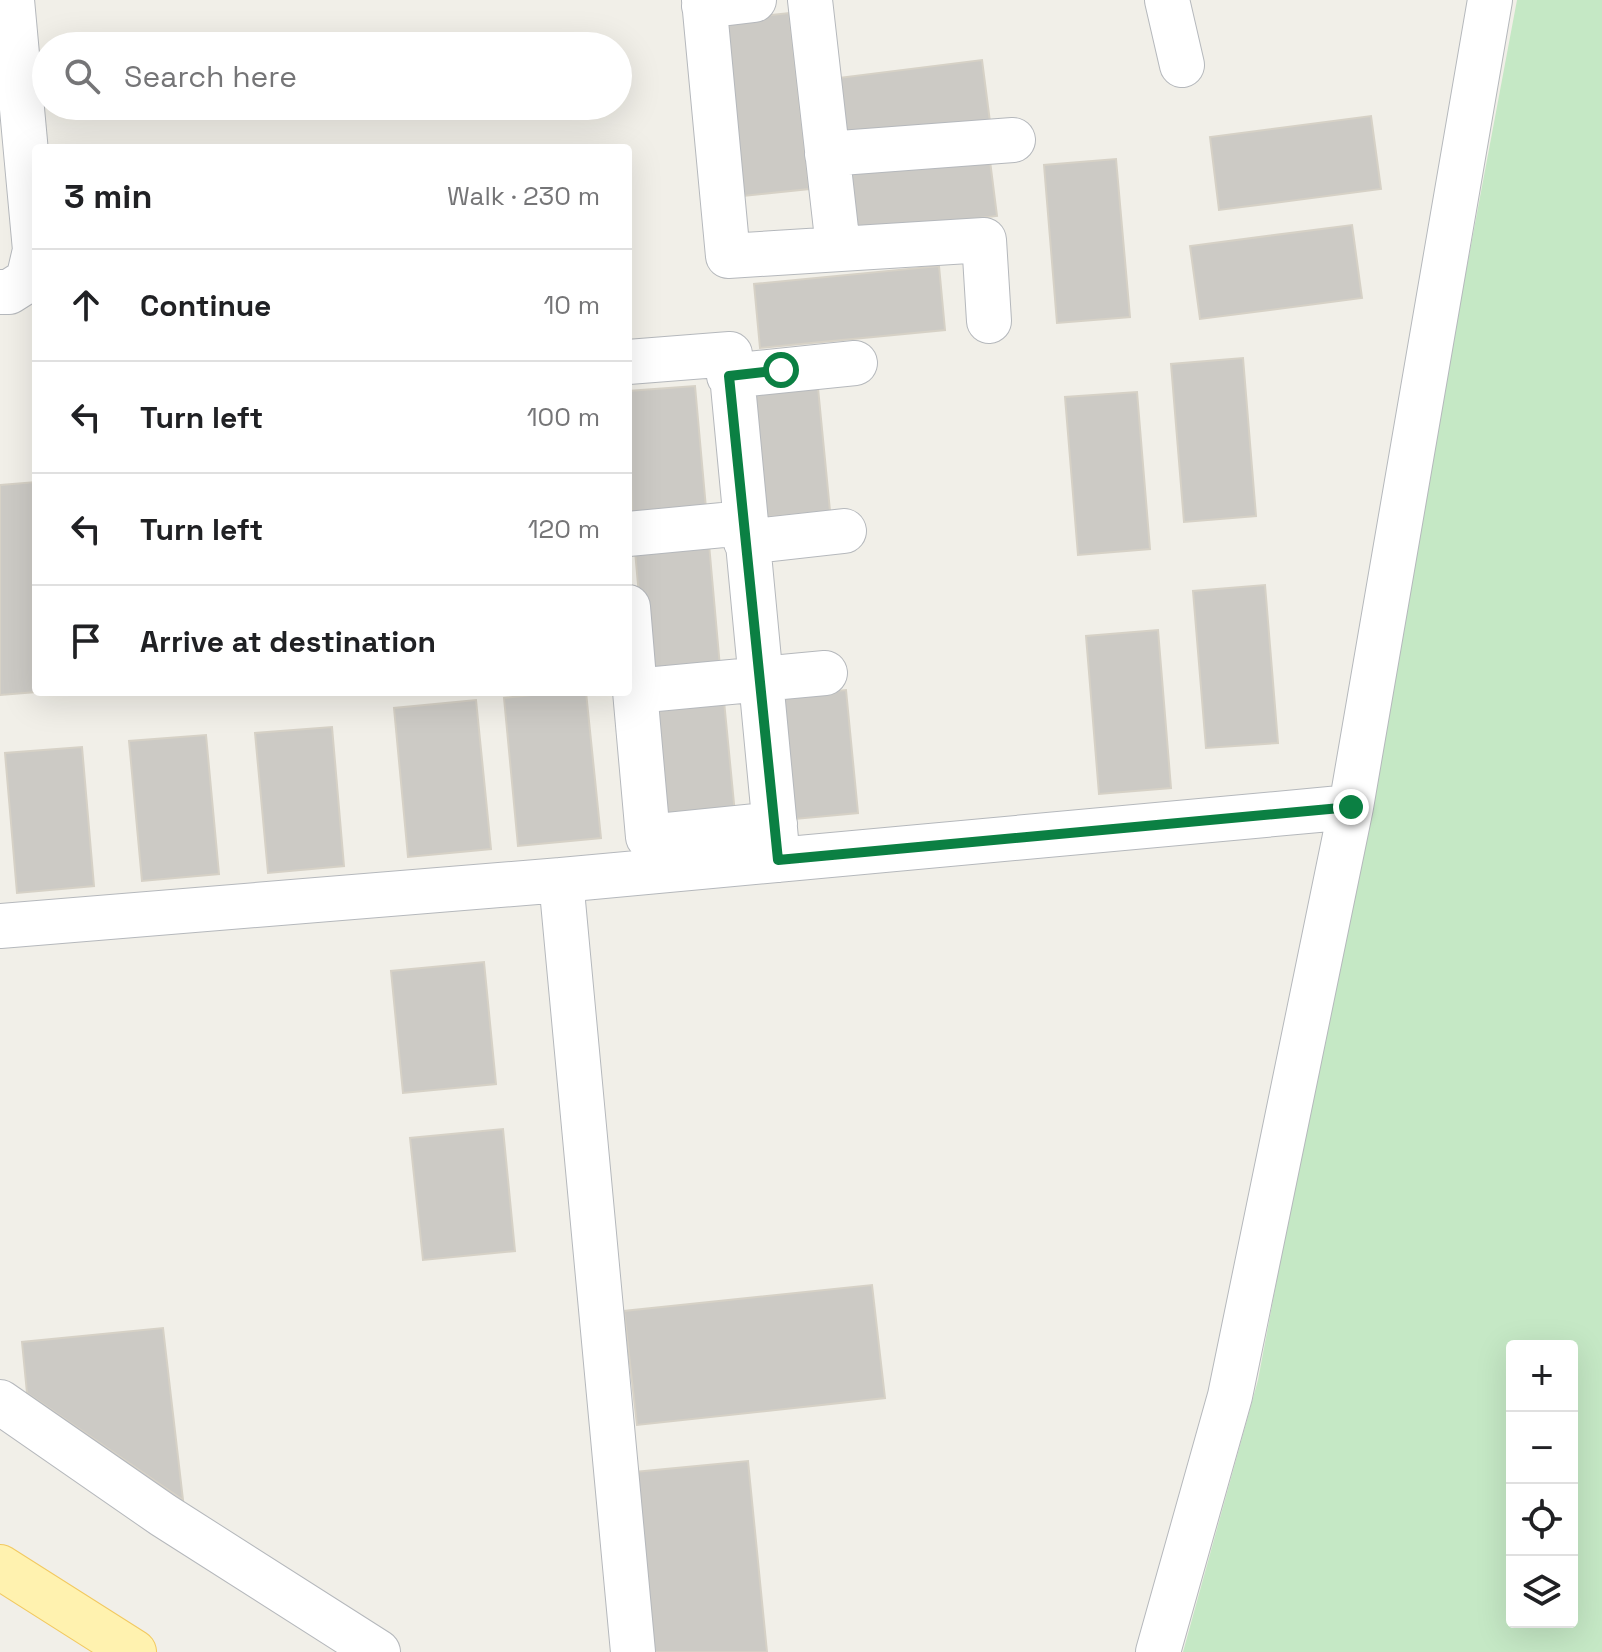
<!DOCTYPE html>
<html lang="en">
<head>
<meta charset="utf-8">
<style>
  :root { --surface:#fff; --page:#f2f2f2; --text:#202124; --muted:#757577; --line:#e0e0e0 }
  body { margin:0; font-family:"Space Grotesk",sans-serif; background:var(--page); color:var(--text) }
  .controls { position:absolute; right:24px; bottom:24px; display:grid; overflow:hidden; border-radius:8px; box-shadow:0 8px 32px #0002 }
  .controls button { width:72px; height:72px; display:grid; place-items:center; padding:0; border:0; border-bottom:2px solid var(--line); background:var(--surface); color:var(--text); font:40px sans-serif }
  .stop { position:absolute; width:24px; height:24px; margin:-18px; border:6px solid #0b8043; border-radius:50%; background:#fff }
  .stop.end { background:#0b8043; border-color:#fff; box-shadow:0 2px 8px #0008 }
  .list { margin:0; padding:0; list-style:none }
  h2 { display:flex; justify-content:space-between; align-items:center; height:104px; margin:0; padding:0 32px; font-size:34px }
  h2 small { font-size:26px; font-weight:400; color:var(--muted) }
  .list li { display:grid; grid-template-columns:52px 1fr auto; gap:24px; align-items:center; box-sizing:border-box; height:112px; padding:0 32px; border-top:2px solid var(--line) }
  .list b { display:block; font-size:30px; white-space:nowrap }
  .list em { font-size:26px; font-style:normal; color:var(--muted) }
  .icon { flex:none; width:44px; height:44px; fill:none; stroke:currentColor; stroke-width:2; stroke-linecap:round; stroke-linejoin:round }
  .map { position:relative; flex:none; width:1602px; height:1652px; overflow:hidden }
  .search { position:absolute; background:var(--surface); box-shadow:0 8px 32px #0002; left:32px; top:32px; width:600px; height:88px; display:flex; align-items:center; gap:20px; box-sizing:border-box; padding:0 28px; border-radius:44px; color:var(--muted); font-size:30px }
  .panel { position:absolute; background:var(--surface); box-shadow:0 8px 32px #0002; left:32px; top:144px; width:600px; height:552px; border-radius:8px }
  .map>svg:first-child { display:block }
  .green { fill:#c5e8c5; fill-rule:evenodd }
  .building { fill:#cccac5; stroke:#d6d1c6; stroke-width:2 }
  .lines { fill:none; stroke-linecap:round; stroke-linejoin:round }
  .minor-casing { stroke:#b5b8bc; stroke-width:46 }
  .major-casing { stroke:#f2c960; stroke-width:46 }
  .minor { stroke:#fff; stroke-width:44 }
  .major { stroke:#fff2af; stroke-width:44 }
  .route { stroke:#0b8043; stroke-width:10 }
</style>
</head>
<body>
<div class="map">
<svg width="1602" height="1652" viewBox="0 0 1602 1652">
  <rect width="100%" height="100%" fill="#f1efe8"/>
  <!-- green -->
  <path class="green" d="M1517 0H1602V1652H1183L1258 1380ZM1512 1346H1572V1622H1512Z"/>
  <!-- building -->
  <path class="building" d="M789 13 809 189 734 197 715 21Z
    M982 60 990 122 846 140 838 78Z
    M1371 116 1381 189 1219 210 1210 137Z
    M989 153 997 216 853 233 844 171Z
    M1116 159 1130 317 1057 323 1044 165Z
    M1352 225 1362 298 1200 319 1190 246Z
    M939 266 945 330 760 348 754 284Z
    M1243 358 1256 516 1184 522 1171 364Z
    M695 386 706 508 632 515 628 391Z
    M818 388 830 511 756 518 745 395Z
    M1137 392 1150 549 1078 555 1065 397Z
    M36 482V692L0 695V485Z
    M709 544 720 667 646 674 635 551Z
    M1265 585 1278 743 1206 748 1193 591Z
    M1158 630 1171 788 1099 794 1086 636Z
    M846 690 858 813 784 820 772 697Z
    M561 692H586L601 838 518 846 504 698Z
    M476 700 491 849 408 857 394 708Z
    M724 701 736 824 662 831 650 708Z
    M332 727 344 866 268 873 255 733Z
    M206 735 219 874 142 881 129 741Z
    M82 747 94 886 17 893 5 753Z
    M484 962 496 1084 403 1093 391 971Z
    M503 1129 515 1251 423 1260 410 1138Z
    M872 1285 885 1398 637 1425 624 1311Z
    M163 1328 183 1500 27 1393 22 1342Z
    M748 1461 767 1652H653L635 1472Z"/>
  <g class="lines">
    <!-- minor casing -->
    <g class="minor-casing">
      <path id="minor" d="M704 0 728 256 984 240 989 321
        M810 0 838 247
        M1167 0 1182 65
        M704 6 754 0
        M827 154 1013 140
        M0 292H9L28 280 35 250 12 0
        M628 362 730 354 778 860
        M729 376 855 363
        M628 534 744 523
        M746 542 844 531
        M628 607 635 691 825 673
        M635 691 648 837 775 824
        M561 880 633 1652
        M0 926 561 880 1351 807
        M0 1402 163 1515 378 1652
        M1158 1652 1230 1396 1351 807 1490 0"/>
    </g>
    <!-- major casing -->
    <g class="major-casing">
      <path id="major" d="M0 1567 134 1652"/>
    </g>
    <!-- minor -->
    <use href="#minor" class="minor"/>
    <!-- major -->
    <use href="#major" class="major"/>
  </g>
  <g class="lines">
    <!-- route -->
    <path class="route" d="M781 370 729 376 778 860 1351 807"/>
  </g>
</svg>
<div class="controls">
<button>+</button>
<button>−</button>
<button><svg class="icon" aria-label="locate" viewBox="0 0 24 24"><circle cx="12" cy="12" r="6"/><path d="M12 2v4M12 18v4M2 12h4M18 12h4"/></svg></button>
<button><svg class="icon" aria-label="layers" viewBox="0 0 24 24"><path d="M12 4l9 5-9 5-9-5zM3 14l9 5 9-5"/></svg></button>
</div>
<div class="stop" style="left:781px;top:370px"></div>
<div class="stop end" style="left:1351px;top:807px"></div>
<div class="search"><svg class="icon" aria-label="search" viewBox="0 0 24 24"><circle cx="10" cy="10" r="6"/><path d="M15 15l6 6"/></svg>Search here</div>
<section class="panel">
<h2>3 min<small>Walk · 230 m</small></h2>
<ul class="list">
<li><svg class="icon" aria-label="ahead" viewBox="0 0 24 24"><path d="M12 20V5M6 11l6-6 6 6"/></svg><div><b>Continue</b></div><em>10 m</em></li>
<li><svg class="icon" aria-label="left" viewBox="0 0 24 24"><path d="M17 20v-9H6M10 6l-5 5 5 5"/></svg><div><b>Turn left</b></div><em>100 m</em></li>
<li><svg class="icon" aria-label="left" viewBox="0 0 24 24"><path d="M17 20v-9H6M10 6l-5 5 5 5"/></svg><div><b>Turn left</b></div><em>120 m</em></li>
<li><svg class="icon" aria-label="arrive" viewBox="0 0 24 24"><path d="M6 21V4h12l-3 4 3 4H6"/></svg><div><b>Arrive at destination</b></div></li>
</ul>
</section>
</div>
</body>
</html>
